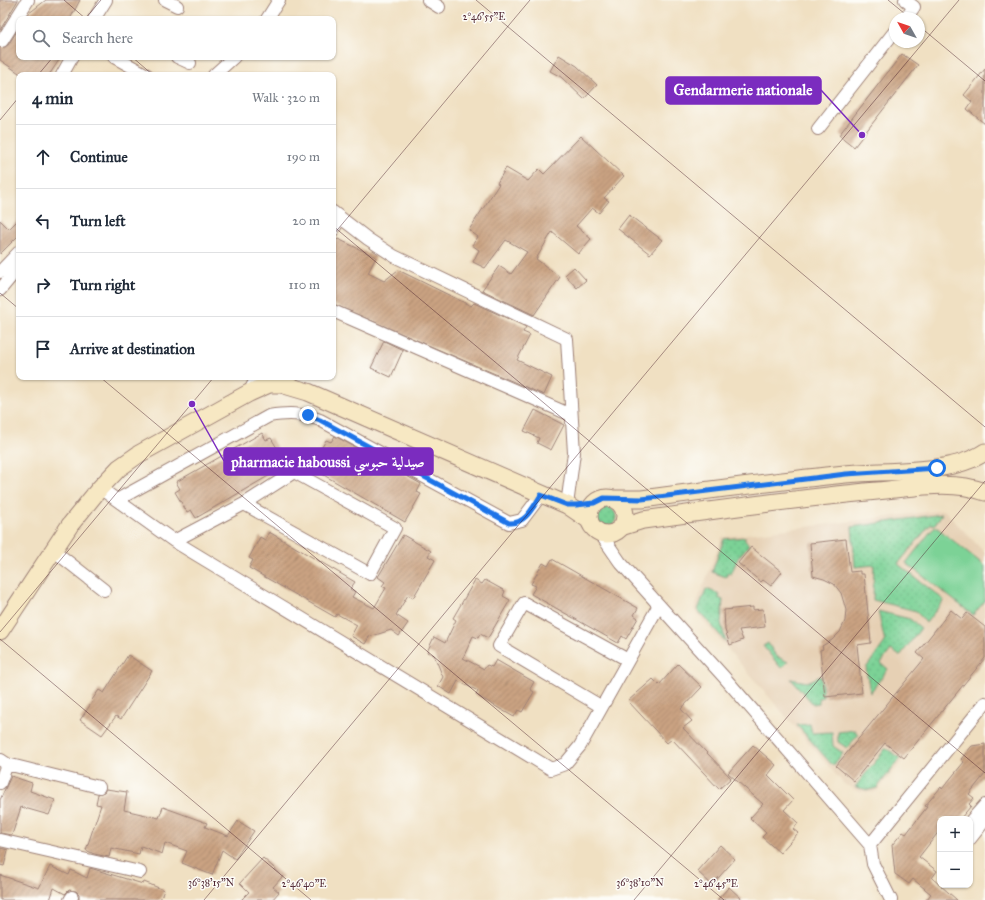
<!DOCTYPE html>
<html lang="en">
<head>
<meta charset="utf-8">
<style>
  :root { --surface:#fff; --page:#f6f6f7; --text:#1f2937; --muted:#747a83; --line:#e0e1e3 }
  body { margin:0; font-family:"IM FELL Great Primer",Amiri,serif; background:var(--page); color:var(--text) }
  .controls { position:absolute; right:12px; bottom:12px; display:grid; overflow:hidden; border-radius:8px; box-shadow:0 1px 3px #0004 }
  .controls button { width:36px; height:36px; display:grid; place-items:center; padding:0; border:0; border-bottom:1px solid var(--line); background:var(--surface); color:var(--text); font:20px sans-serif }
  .compass { position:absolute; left:889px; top:12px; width:36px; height:36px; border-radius:50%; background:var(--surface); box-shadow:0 1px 3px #0004; rotate:310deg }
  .stop { position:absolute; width:12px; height:12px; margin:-9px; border:3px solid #1a73e8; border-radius:50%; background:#fff }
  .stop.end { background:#1a73e8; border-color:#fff; box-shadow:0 1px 4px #0008 }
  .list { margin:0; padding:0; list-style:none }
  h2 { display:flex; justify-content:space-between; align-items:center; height:52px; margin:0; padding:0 16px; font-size:17px }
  h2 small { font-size:13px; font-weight:400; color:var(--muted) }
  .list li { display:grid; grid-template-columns:26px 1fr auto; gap:12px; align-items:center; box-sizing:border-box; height:64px; padding:0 16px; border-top:1px solid var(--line) }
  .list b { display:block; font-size:15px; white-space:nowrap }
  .list em { font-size:13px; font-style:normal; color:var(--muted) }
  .icon { flex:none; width:22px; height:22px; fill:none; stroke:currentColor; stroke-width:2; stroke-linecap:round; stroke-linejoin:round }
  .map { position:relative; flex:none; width:985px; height:900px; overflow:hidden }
  .search { position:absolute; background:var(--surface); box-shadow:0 1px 3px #0004; left:16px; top:16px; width:320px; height:44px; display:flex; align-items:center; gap:10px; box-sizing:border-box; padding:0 14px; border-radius:8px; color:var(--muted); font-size:15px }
  .panel { position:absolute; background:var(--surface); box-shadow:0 1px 3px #0004; left:16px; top:72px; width:320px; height:308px; border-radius:8px }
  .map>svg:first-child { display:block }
  .built { fill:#e6d0b4 }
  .grass { fill:url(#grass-dots); stroke:#627860 }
  .park { fill:#7bd296; stroke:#627860 }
  .building { fill:url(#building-hatch) }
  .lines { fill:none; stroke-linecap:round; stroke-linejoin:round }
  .street-casing { stroke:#9d8076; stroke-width:14 }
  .secondary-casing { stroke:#9d8076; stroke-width:19 }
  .street { stroke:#fff; stroke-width:12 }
  .secondary { stroke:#f7e8c3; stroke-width:17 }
  .route { stroke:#1a73e8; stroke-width:5 }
  .ticks { fill:none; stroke:#4a1f2b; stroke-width:1; stroke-opacity:0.45 }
  .ticks-label { font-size:10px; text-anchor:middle; fill:#4a1f2b; stroke:#fdfcf7; stroke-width:3; stroke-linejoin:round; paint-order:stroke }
  .leader { fill:none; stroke:#7b2cbf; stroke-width:1.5 }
  .callout-dot { fill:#7b2cbf; stroke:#fdfcf7; stroke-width:1.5 }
  .callout { fill:#7b2cbf; stroke:#7b2cbf; stroke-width:1.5 }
  .callout-label { font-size:15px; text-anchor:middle; font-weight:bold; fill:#fff }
</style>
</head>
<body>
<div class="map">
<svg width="985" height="900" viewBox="0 0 985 900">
  <defs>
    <pattern id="grass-dots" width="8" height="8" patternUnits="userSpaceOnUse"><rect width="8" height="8" fill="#7bd296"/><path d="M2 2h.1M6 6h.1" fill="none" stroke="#6cb481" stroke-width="1.8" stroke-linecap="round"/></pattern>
    <pattern id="building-hatch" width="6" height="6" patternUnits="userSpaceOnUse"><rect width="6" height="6" fill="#caa382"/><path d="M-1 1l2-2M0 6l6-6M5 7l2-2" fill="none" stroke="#a6846b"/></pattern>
  </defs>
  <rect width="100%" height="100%" fill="#fdfcf7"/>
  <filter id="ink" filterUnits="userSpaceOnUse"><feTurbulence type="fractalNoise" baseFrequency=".025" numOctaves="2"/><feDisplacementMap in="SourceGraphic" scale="8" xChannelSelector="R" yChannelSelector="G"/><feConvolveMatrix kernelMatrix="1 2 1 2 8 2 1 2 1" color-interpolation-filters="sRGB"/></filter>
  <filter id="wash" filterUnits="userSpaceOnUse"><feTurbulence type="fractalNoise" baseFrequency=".012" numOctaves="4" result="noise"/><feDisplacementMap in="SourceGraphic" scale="16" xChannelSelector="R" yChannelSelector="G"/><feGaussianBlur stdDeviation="0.9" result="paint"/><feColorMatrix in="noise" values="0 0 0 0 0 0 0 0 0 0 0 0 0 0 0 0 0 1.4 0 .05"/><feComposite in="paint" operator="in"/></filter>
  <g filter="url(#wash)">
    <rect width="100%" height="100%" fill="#f0e0c2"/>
    <!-- built -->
    <path class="built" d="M944 510 985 553V660L881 787 877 791 872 793 857 791 844 784 694 610 722 537Z"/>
    <!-- grass -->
    <path class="grass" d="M596 517a10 10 0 1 1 20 0a10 10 0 1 1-20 0Z
      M942 514 935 524 930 525 898 564 944 600 926 623 916 611 873 600 874 565 855 567 852 527Z
      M746 537 744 539 749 545 738 558 731 574 728 573 726 577 712 572 724 539Z
      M706 589 720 594 719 598 723 600 721 623 726 642 698 610Z
      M878 611 910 619 921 628 900 656 891 650 881 663 888 669 870 693 866 668 885 642Z
      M768 643 776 656 788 662 781 668 763 646Z
      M821 676 823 697 819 698V703L813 704 791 679 807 682Z
      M810 724 812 733 832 732 833 746 843 753 833 766 797 725Z
      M855 730 858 735 847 748 838 742V732Z
      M886 748 900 758 877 788 869 790 855 787Z"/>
    <!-- park -->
    <path class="park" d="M935 526 985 566V601L973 615 906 563Z"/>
    <g id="blocks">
      <!-- building -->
      <path class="building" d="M0 0H18L0 30Z
        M46 0H80L70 19H25L28 14Z
        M19 28V57H61L49 75H22L0 60V48L8 45Z
        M902 54 918 65 854 147 839 135Z
        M559 55 577 66 597 85 584 99 561 77 550 71Z
        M985 69V124L967 109 972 102 964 95Z
        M581 136 624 176 604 198 609 201 599 213 592 208 576 226 591 239 578 254 552 232 536 259 560 277 534 315 482 290 499 266 511 274 527 252 506 240 485 268 473 262 479 250 472 245 478 237 469 230 499 184 497 183 506 168 528 181 539 169 544 174Z
        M629 215 662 240 650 254 618 229Z
        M19 219V235L0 254V220L9 229Z
        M338 239 376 257 368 273 384 281 398 270 471 306 474 303 526 327 523 332 530 335 517 360 552 377 544 395 333 304V243Z
        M574 267 586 280 577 288 565 275Z
        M384 341 403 350 391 377 371 368Z
        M535 410 564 425 551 450 537 443 539 438 524 431Z
        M262 433 266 440 271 438 283 458 278 461 282 468 196 518 191 510 187 512 175 492 180 489 176 482Z
        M335 436 421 484 417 492 421 494 405 522 315 470 319 462 315 460 326 440 331 442Z
        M269 532 355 582 350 589 355 592 352 597 374 608 386 588 382 586 385 582 378 577 403 535 431 551 428 556 435 560 413 598 408 595 396 615 408 623 399 636 391 630 369 637 365 644 351 636 357 625 337 614 335 617 249 568 253 560 249 558 260 537 265 540Z
        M846 539 850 572 860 571V574H864L871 643 857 645 862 693 825 697 820 650 823 649 822 646 832 640 840 632 845 621 846 610 841 593 834 584 824 579 813 576 810 543Z
        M751 547 782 572 771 586 763 580 761 582 738 563Z
        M552 559 638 608 634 615 638 618 626 639 622 636 618 643 531 594 536 586 531 584 543 563 548 566Z
        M475 580 482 584 485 580 505 591 503 596 510 600 488 638 480 634 478 638 473 636 463 658 484 669 487 665 492 667 496 660 534 682 530 689 534 692 522 712 518 710 514 717 476 695 478 691 458 681 451 694 438 686 443 677 434 655 427 652 434 637 445 643 456 620 453 618Z
        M753 607V610L763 609 765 627 739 630 743 640 730 645 725 630 724 610Z
        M951 610 962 619 967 613 985 627V658L904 758 885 743 854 781 836 766 924 659 917 653Z
        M128 655 152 671 121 719 116 716 102 735 80 720 93 701 92 700 99 690 104 693Z
        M678 664 702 687 681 709 692 721 683 728 731 778 719 789 672 739 667 743 628 701 653 679 659 685Z
        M985 744V774L969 794 974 798 969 804 971 806 960 819H940V830L919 857 937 871 932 878 957 900H926L931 894 913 879 909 884 895 874 892 845 903 832 906 834 927 807 925 806 941 787 942 789 964 762 961 759 972 746Z
        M753 745 776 765 768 775 793 800 784 810 798 823 793 829 798 833 780 853 762 837 766 833 750 818 763 804 728 773Z
        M11 776 32 783 30 791 55 800 49 815 21 807 12 835 0 833V800Z
        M106 789 127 792 124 810 159 818 163 807 207 823 205 827 228 836 238 821 254 831 235 859 222 850 212 875 182 863 187 851 165 843 162 854 141 846 139 854 111 848 109 857 94 854 86 850 101 805 96 804 98 794 104 792Z
        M720 845 735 859 712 885 697 871Z
        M0 848 8 850 4 866 0 865Z
        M263 858 283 876 273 887 279 892 272 900H241L249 892 240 883Z
        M50 866 69 875 71 870 87 878 90 868 143 884 144 882 164 890 160 900H79V894L76 891 69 890 65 894 54 888 50 900H0V875L39 888Z
        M729 887 743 900H717Z"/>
    </g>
  </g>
  <g filter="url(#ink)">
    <use href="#blocks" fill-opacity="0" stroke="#9d8076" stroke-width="1"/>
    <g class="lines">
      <!-- street casing -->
      <g class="street-casing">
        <path id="street" d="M165 0 177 6
          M428 0 439 7
          M905 0 914 7 906 18
          M94 19 106 0
          M267 19 279 0
          M0 41H2L28 0
          M114 57 147 75
          M177 57 190 63
          M62 75 72 57
          M214 75 234 57
          M818 129 895 31
          M333 212 368 239 394 256 567 339 574 453 567 505
          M333 230 340 218
          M0 272 19 252
          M0 290 19 267
          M333 311 571 415
          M249 393 257 377
          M294 472 395 528 370 574 244 504Z
          M100 488 174 541 551 769 565 764 580 746 659 605
          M117 500 269 416C288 413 302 413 320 420L509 523 522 520 541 495
          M600 533 620 562 724 677 870 845 873 864 891 900
          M174 541 244 504
          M53 550 104 590
          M602 707 499 646 524 603 628 660
          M7 764 99 787
          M0 783 7 764 1 760
          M970 822 985 805
          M970 839 985 820
          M0 840 140 872
          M870 845 985 703
          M70 900 72 897"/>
      </g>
      <!-- secondary casing -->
      <g class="secondary-casing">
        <path id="secondary" d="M589 516a18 18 0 1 1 36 0a18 18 0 1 1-36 0Z
          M615 499H642C709 490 777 481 845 474 886 470 951 475 985 452
          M621 527 643 520C721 509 799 498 877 491 912 488 951 479 985 492
          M0 631 70 525 100 488 119 468 139 454 249 393 269 384H281L308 392 567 505 589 520"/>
      </g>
      <!-- street -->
      <use href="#street" class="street"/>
      <!-- secondary -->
      <use href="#secondary" class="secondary"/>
    </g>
  </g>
  <g class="lines" filter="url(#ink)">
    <!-- route -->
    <path class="route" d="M308 415 320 420 509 523C526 524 533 507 541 495L567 505H576L594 503 604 498 642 499 846 474 937 468"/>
  </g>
  <!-- ticks -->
  <path class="ticks" d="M64 0 86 19M476 0 985 427M888 0 910 18M85 19 101 0M919 26 985 81M132 57 153 75M38 75 53 57M0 120 19 97M333 226 985 773M333 235 530 0M0 293 19 309M100 377 724 900M0 632 214 377M0 639 311 900M204 900 959 0M634 900 985 481"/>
  <g class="ticks-label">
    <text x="484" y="20">2°46'55"E</text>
    <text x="211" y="886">36°38'15"N</text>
    <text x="640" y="886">36°38'10"N</text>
    <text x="304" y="887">2°46'40"E</text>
    <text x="716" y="887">2°46'45"E</text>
  </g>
  <!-- callouts -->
  <path class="leader" d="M862 135L821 90M192 404L224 461"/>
  <g class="callout-dot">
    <circle cx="862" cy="135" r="4"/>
    <circle cx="192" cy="404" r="4"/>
  </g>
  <g class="callout">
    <rect x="666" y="77" width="155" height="27" rx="4"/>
    <rect x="224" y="448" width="209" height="27" rx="4"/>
  </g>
  <g class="callout-label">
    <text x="743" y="95">Gendarmerie nationale</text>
    <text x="328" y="467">pharmacie haboussi صيدلية حبوسي</text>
  </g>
</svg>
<div class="controls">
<button>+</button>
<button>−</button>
</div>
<svg class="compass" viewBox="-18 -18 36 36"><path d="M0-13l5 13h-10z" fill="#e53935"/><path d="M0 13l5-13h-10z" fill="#747a83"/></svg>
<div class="stop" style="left:937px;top:468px"></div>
<div class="stop end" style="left:308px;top:415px"></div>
<div class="search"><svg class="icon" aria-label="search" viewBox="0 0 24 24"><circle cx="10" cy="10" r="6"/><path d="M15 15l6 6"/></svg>Search here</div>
<section class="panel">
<h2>4 min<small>Walk · 320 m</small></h2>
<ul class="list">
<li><svg class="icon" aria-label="ahead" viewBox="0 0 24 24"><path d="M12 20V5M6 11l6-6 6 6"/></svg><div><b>Continue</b></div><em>190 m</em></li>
<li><svg class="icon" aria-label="left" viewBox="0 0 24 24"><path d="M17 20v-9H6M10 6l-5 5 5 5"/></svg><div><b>Turn left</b></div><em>20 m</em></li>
<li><svg class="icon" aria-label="right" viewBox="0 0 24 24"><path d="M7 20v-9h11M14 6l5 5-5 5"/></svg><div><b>Turn right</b></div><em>110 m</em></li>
<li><svg class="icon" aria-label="arrive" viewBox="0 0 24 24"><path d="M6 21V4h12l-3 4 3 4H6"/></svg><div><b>Arrive at destination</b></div></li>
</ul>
</section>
</div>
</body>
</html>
